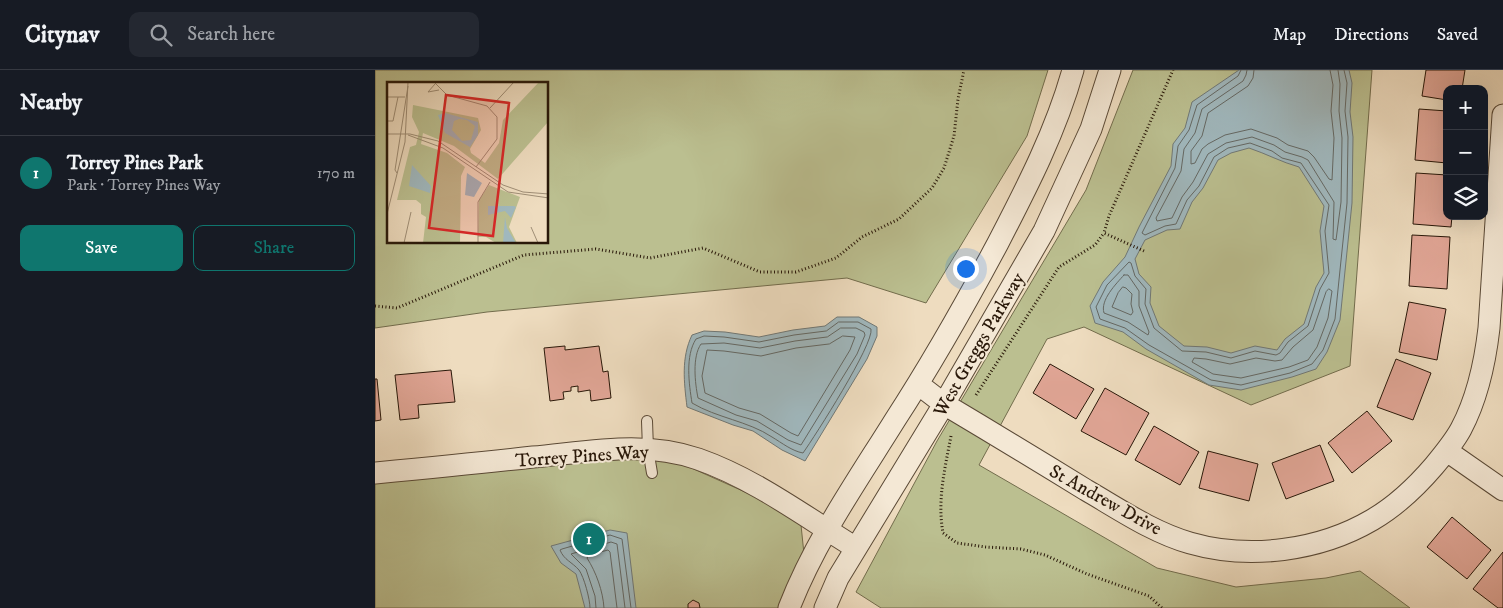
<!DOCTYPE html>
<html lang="en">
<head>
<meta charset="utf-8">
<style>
  :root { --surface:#171b24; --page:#242831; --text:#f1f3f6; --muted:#9ea1a6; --line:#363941; --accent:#0f766e }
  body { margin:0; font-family:"IM FELL DW Pica",serif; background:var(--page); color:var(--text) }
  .controls { position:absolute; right:15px; top:15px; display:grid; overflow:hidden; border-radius:10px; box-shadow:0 5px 20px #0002 }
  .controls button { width:45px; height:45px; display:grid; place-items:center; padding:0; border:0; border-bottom:1px solid var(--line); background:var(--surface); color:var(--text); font:25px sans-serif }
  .you { position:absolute; left:590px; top:198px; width:18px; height:18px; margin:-12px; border:4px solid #fff; border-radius:50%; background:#1a73e8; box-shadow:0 0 0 8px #1a73e833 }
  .badge { display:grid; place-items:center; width:32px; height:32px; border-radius:50%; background:var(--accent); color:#fff; font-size:16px; font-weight:700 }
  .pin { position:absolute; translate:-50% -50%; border:2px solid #fff; box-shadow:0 1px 5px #0006 }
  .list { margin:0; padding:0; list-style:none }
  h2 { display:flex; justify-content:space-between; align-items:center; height:65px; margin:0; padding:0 20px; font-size:21px }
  h2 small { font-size:16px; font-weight:400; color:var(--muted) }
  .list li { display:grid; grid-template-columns:32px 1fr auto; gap:15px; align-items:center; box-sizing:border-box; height:75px; padding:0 20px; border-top:1px solid var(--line) }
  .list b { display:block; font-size:19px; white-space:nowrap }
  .list p { margin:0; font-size:16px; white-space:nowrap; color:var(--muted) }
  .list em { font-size:16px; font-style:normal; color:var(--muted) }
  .actions { display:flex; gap:10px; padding:15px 20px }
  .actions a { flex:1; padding:11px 0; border:1px solid var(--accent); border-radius:10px; text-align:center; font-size:18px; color:var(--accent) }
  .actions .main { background:var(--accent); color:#fff }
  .icon { flex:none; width:28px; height:28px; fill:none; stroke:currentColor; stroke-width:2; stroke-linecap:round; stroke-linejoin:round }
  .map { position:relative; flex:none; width:1128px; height:538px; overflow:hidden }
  header { display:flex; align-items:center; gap:30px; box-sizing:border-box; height:70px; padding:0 25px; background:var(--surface); border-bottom:1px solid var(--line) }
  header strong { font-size:24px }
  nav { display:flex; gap:28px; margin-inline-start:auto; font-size:18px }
  .search { width:350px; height:45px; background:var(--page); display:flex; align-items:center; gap:12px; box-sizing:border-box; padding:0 18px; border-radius:10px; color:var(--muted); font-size:19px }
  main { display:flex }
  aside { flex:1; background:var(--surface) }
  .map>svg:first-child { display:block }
  .green { fill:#bbbf90; stroke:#726c4c; fill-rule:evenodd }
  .water { fill:#a0b8be; stroke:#707876; fill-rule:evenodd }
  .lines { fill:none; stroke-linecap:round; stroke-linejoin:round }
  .shore { stroke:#646864; stroke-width:1 }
  .building { fill:#e0a595; stroke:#291809 }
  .lane-casing { stroke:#5a4936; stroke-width:12 }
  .street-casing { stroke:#5a4936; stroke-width:23 }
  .path { stroke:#291809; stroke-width:3; stroke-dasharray:1 2.5; stroke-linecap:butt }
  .lane { stroke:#f4e8d5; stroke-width:10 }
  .street { stroke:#f4e8d5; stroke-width:21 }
  .labels { text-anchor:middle; stroke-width:4; stroke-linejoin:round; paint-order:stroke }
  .street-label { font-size:19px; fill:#291809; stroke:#f4e8d5 }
  .inset-road { fill:none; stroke:#9f8e76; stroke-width:1 }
  .view { fill:#d62828; fill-opacity:0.15; stroke:#d62828; stroke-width:2.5 }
  .inset-edge { fill:none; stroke:#291809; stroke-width:2.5 }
</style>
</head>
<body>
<header>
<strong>Citynav</strong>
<div class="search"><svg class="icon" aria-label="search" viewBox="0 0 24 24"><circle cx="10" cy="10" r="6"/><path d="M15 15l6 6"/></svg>Search here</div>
<nav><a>Map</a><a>Directions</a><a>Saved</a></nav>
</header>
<main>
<aside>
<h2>Nearby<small></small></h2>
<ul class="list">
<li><span class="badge">1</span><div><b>Torrey Pines Park</b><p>Park · Torrey Pines Way</p></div><em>170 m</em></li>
</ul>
<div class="actions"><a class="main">Save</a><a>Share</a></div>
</aside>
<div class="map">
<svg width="1128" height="538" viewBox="0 0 1128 538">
  <rect width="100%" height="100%" fill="#eedcbf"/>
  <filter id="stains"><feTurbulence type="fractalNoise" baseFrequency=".004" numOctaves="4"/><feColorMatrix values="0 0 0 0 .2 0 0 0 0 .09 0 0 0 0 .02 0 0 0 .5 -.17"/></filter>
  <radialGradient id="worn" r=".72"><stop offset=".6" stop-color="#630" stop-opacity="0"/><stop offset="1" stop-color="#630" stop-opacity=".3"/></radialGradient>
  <!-- green -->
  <path class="green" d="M0 0H673L652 66 551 233 472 208 112 242 0 258ZM14 14H172V172H14Z
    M758 0H997L975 296 876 335 709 257 672 269 604 395 782 498 861 517 951 508 985 501 1035 538H506L481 522 562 371 711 120Z
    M242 387 286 389 312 396 388 430 426 455 429 484 403 538H0V412Z"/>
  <!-- water -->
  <path class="water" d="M864 0H974L977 13 975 42 978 67 977 133 970 201 965 250 952 282 941 299 917 307 866 320 834 315 771 279 748 262 720 253 715 236 728 212 750 187 764 157 796 96 798 74 810 58 817 32ZM874 78C892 84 906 92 924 97L949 136 945 161 949 203 941 217 929 254 910 269 902 280 880 276 856 283 832 277 809 276 784 256 775 233 776 217 764 204 760 189 770 170 792 160 805 159 817 132 828 118 843 90 856 83Z
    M462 247H484L502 257V266L492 289 430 391 407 380 378 361 358 355 312 337C309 312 306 288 317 265L329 261 350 262 384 267 418 260 450 256Z
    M235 460 252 463 261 538H210L201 504 186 493 176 476Z"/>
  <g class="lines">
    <!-- shore -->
    <path class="shore" d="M866 0 863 6 822 35 814 60 803 76 800 98 767 163 770 165 790 156 801 154 812 130 824 116 839 87 853 78 875 73 897 81 907 88 926 93 954 135 950 161 954 203 945 219 933 256 913 272 905 283 901 285 880 281 856 288 831 282 807 281 779 258 770 234 771 219 760 206 756 193 754 192 732 215 721 237 725 249 750 258 774 275 836 310 866 315 915 303 937 294 948 280 960 249 965 200 972 133 973 67 970 41 972 13 969 0
      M872 0 871 5 868 11 827 39 820 63 809 79 806 101 781 148 782 151 797 148 807 127 818 112 833 84 851 73 877 67 899 75 910 82 927 87 933 90 959 132 958 169 961 170 966 132 967 68 964 41 965 14 963 0
      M879 0 878 8 873 16 833 43 827 66 816 81V94L820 93 827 79 833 74 850 65 876 59 902 68 913 75 933 81 939 87 954 109 957 110 959 68 956 41 958 15 955 0
      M749 205H753L764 221V236L774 262 773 265 753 252 729 243C725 230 741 214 749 205Z
      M748 217 751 218 757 224 756 234 758 242 756 245 737 237 743 223Z
      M954 219 957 221 953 248 942 277 933 290 914 297 866 308 838 304 817 292 819 288 831 289 855 294 881 288 900 291 907 290 918 277 938 260 951 222Z
      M464 252H483L496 259C499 274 440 366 428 383 417 381 407 373 397 367 373 351 342 348 317 333 314 314 310 286 321 269L329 266 349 267 384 272 419 265 451 261Z
      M466 258H481L489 262 490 265 482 284 426 375 413 370 382 351 361 345 323 328C320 313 317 287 326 274L349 273 385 278 420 271 452 267Z
      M468 266 480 267 475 280 423 366 416 363 385 344 364 338 330 323 327 306 332 280 349 281 386 286 421 278 454 274Z
      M215 538C215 529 209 507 204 500 197 492 189 490 185 480L187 479 235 465 247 469 256 538
      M221 538 220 526 211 499 196 484 236 472 242 474 250 538
      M229 538C228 521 221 502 212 488L214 485 233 480 235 482 242 538"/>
  </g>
  <!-- building -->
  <path class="building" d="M1051 0H1090L1087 19H1072V30L1047 26Z
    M1044 39 1072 41V93L1040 90Z
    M1041 103 1072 105V146H1077L1076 157 1038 154Z
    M1037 165 1075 167 1072 219 1034 216Z
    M1034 232 1071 239 1062 290 1024 282Z
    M190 276V280L224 276 228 302 233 301 236 328 216 331 215 320 203 322V316L196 317V321L188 322 189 329 175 331 169 278Z
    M1021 289 1056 303 1038 350 1002 337Z
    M675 294 719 319 701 349 658 323Z
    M76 300 80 332 43 335 44 348 25 350 20 305Z
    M0 309H2L6 350 0 351Z
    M730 318 774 343 751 385 706 361Z
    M992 341 1017 371 977 403 953 373Z
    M779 356 824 382 805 415 760 390Z
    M945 375 959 411 911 429 897 393Z
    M833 381 883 394 874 431 824 418Z
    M1077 447 1116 480 1092 509 1052 477Z
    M1128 482V538H1123L1098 519Z
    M318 530 324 533 325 538H313V534Z"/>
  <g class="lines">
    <!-- lane casing -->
    <g class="lane-casing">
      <path id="lane" d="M272 351 273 379 277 403"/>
    </g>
    <!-- street casing -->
    <g class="street-casing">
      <path id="street" d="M543 314 569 334C616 362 664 391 711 420 744 439 777 462 815 473 874 490 944 481 997 450 1021 436 1041 417 1059 396 1069 384 1079 372 1086 359 1103 327 1110 293 1114 258L1128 45
        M1072 381 1128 420
        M0 403C53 398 105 393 158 387 213 382 270 370 323 389 380 409 429 446 481 478
        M414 538C440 471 482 411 520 350 557 293 591 233 623 173 652 117 681 61 698 0
        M450 538 463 508 569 334 669 161 716 59 735 0"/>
    </g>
    <!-- path -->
    <path class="path" d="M769 181 729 163 734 146 798 0
      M0 236 22 238 149 185 221 179 275 188 328 178 385 202H421L461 188 487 167 524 149 557 118 569 98 579 66 583 29 589 0
      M601 325 684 197 720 175 729 163
      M576 366C570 398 562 430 568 463L582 473 611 477 646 479 670 485 712 504 774 526 787 538"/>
    <!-- lane -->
    <use href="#lane" class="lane"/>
    <!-- street -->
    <use href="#street" class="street"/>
  </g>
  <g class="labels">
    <!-- street labels -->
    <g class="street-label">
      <text transform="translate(603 274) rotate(-60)" y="7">West Greggs Parkway</text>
      <text transform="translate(207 385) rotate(-4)" y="7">Torrey Pines Way</text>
      <text transform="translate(731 429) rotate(29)" y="7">St Andrew Drive</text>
    </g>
  </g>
  <!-- overview -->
  <g transform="translate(12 12)">
    <rect width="161" height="161" fill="#eedcbf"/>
    <path d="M152 0H161V40L111 97 67 64 36 51 34 62 60 71 78 85 74 94 73 161H36L39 135 34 132V122L29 118H10L23 65 29 63 32 50 25 35 26 23 91 36 94 48 83 67 84 71 98 81 112 61 116 38ZM102 103 133 115 122 145 130 161H109L99 155H91L92 118Z" fill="#bbbf90"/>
    <path d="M58 31 91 40V53L83 65 58 51 51 33ZM72 37 80 38 88 44 84 58 75 59 65 48 67 39ZM25 83 44 104 43 111 22 104ZM80 91 95 101 87 115 78 113ZM101 124H127L129 125 124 136 118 129 101 133ZM118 135 120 146 129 161H116Z" fill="#a0b8be" fill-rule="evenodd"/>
    <path class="inset-road" d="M47 0 60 13 100 24 110 35V57L89 85M48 2 41 10 52 8M0 15H18M103 26 127 0M0 39H6L11 15M0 52H23L51 59 116 103 136 110 162 112M21 53 56 66 121 110 162 116M10 91 8 88 21 4M0 132 18 60 21 0M144 145 151 161M17 161 24 130M91 161V120L103 100"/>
    <path class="view" d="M59 13 122 21 106 154 42 146Z"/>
    <rect width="161" height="161" class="inset-edge"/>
  </g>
  <rect width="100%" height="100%" filter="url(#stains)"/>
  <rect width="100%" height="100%" fill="url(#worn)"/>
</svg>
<div class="controls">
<button>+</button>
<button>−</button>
<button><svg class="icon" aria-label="layers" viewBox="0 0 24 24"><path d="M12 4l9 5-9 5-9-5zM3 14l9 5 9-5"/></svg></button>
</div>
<div class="you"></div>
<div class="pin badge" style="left:214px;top:469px">1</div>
</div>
</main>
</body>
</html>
